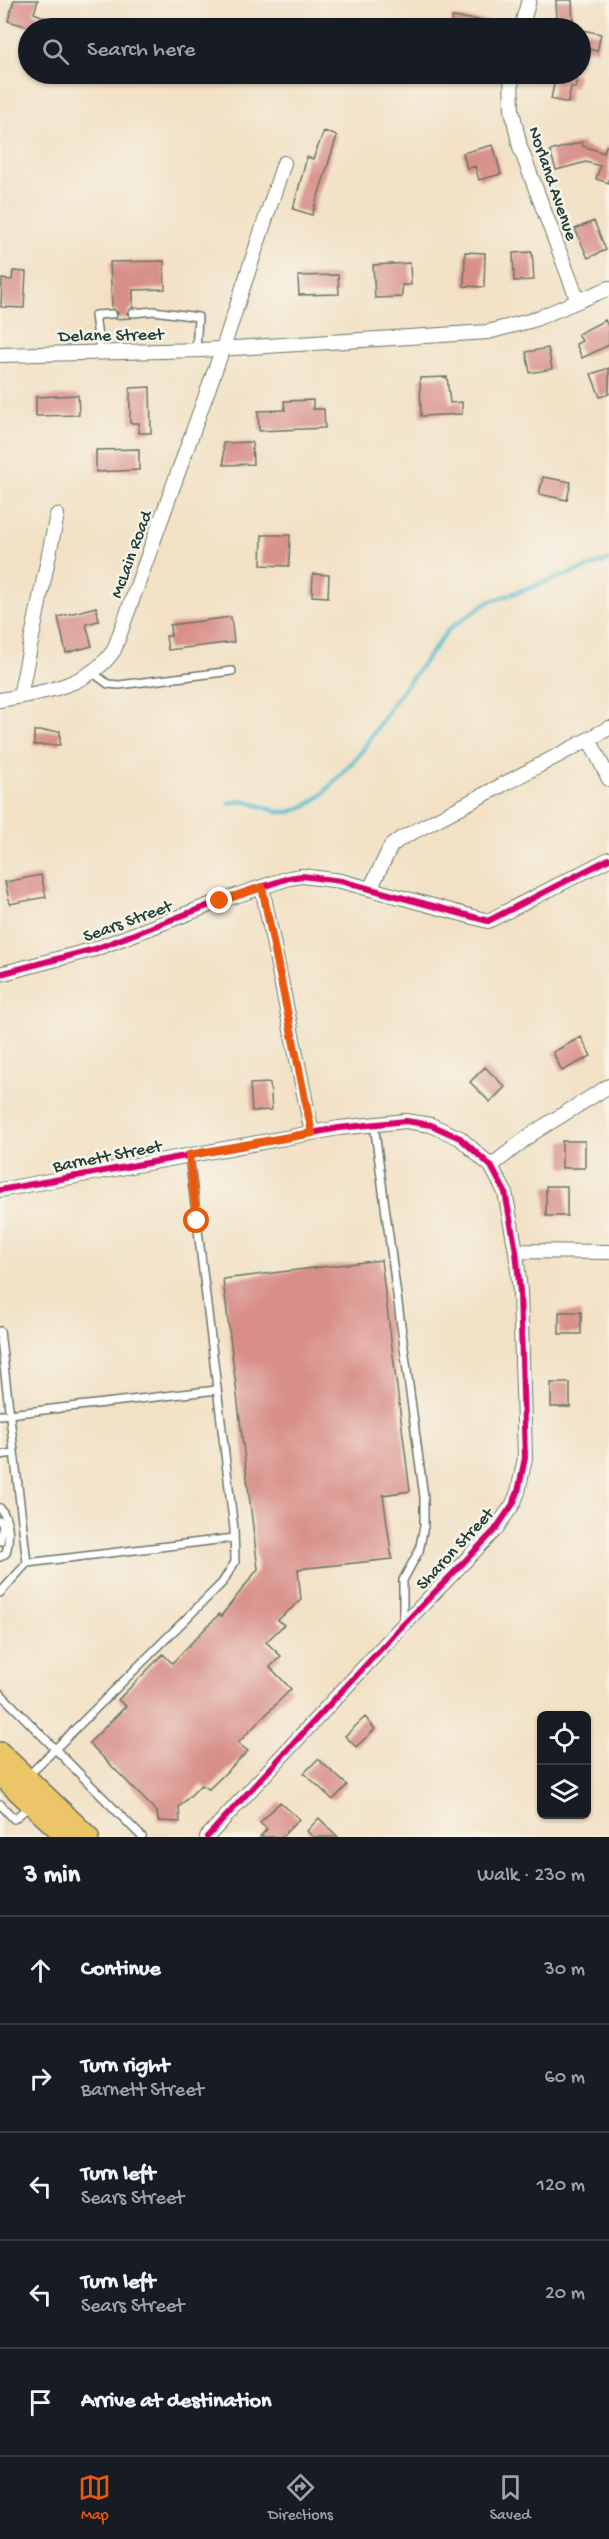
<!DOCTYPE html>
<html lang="en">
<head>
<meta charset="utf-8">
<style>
  :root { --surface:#171b24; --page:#20242c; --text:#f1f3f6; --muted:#9ea1a6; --line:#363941; --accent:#ea580c }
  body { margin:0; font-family:"Gochi Hand",sans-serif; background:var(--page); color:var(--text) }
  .controls { position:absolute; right:18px; bottom:18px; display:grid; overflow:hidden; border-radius:9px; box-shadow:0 2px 4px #0004 }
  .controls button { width:54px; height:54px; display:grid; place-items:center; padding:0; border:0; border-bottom:2px solid var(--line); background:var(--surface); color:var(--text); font:30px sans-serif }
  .stop { position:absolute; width:18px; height:18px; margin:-14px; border:4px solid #ea580c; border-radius:50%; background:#fff }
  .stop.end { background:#ea580c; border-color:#fff; box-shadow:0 2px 6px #0008 }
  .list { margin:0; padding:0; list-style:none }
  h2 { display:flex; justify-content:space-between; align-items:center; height:78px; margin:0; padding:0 24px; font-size:26px }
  h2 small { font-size:20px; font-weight:400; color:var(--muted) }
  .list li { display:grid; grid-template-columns:39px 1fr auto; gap:18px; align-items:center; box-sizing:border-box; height:108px; padding:0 24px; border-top:2px solid var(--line) }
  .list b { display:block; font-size:22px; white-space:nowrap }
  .list p { margin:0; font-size:20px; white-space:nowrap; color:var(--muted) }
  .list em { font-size:20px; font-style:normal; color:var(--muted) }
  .icon { flex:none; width:33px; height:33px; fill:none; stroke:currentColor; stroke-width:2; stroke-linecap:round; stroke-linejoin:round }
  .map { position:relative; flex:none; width:609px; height:1837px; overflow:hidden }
  .search { position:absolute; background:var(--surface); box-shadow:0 2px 4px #0004; left:18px; right:18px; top:18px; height:66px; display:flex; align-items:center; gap:15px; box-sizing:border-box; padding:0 21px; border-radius:33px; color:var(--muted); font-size:22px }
  .sheet { height:618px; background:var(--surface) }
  nav { display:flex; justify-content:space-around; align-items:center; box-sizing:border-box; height:84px; border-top:2px solid var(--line); background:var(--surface); font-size:16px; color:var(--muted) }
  nav a { display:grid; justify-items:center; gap:3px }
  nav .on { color:var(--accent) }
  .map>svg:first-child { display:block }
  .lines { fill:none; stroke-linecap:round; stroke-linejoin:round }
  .stream { stroke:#4fbacc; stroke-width:4.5 }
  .building { fill:#d88f89 }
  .lane-casing { stroke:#697667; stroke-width:10 }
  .street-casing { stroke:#697667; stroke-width:16 }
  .primary-casing { stroke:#697667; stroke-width:24 }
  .lane { stroke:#fff; stroke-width:7 }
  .street { stroke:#fff; stroke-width:14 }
  .primary { stroke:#edc569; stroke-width:21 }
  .cycleway-casing { stroke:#f7f3e8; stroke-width:10 }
  .cycleway { stroke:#d6006c; stroke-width:6 }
  .route { stroke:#ea580c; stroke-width:8 }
  .labels { text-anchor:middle; stroke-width:5; stroke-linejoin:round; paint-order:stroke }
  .street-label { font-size:18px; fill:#1f3d34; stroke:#f7f3e8 }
</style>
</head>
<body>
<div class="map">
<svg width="609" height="1837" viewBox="0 0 609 1837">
  <rect width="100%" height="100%" fill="#f7f3e8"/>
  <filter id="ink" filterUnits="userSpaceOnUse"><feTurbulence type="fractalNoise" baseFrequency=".0167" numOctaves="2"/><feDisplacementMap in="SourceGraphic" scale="12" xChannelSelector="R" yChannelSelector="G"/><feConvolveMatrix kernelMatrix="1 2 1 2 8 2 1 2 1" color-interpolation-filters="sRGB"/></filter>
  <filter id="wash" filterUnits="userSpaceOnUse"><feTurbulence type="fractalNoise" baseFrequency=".008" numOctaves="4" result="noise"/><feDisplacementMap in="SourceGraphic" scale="24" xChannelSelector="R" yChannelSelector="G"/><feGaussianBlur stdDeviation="1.35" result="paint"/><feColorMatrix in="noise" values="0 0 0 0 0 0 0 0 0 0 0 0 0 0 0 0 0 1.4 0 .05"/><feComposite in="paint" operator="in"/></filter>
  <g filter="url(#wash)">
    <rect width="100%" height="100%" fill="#f2e1c5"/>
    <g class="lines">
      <!-- stream -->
      <path class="stream" d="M229 803 245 801 279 812H290L306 806 322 795 360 754 393 703 449 629 486 603 609 560"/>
    </g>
    <g id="blocks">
      <!-- building -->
      <path class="building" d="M14 0H38L34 13 44 17 40 28H32L8 21Z
        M556 0H572L573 24H557Z
        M452 17 488 21 487 28H451Z
        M583 30 601 34 597 51 580 47Z
        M556 74H578L575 88 571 87 568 103 551 99Z
        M324 131 337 136 312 215 293 209 307 157 313 159Z
        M582 142 583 146 604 153 606 146H609V183L596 179 600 166 586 162 556 170 550 151Z
        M493 145 501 174 479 180 475 166 467 169 463 153Z
        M594 221 606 250 588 258 575 229Z
        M465 252 485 253 484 287 464 286Z
        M532 252 534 280 514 281 513 253Z
        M164 261 165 289 133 290V307L127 313 131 318 115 319 118 313 112 308 110 262Z
        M410 263 411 285H402V297L375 298 373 265Z
        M13 271 26 272 24 308 1 307 2 279 12 280Z
        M338 275 339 294 299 295 298 276Z
        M605 320 609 328V345L582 358 576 344 582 341 578 334Z
        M548 348 552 369 530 373 526 352Z
        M609 368V394L600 397 591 374Z
        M447 377 450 403 462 402V414L421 416 420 378Z
        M150 387 151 433H139V423H130V388Z
        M78 395 79 415 36 416V397Z
        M313 400V409H324L325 428 259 431 258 411 285 410 284 401Z
        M252 442 253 464 224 465 223 443Z
        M139 449V470L96 472V450Z
        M543 477 571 482 567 500 539 494Z
        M262 535H290L289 566 261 565Z
        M313 574 329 575 328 597 312 596Z
        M96 607 99 621 86 624 92 646 66 653 58 617Z
        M231 617 234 642 168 650 166 636H171L170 625Z
        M34 731H60V745H34Z
        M41 875 46 897 10 904 5 882Z
        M581 1037 591 1056 562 1071 553 1052Z
        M485 1067 505 1087 490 1102 470 1082Z
        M270 1083 272 1110 252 1111 250 1084Z
        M562 1141H585V1168H562Z
        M546 1186H567V1216H546Z
        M381 1260 410 1491 383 1495 392 1559 298 1569 301 1600 278 1620 284 1625 266 1642 281 1656 270 1667 291 1689 238 1743 248 1751 209 1789 201 1785 179 1807 180 1822 158 1821 157 1812 89 1743 126 1706 118 1700 163 1654 172 1663 219 1614 221 1616 258 1569 223 1279Z
        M559 1312H581V1334H559Z
        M551 1383H570V1407H551Z
        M365 1717 375 1729 356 1747 345 1736Z
        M318 1759 347 1785 333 1800 304 1773Z
        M280 1802 299 1819 282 1837H260L267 1829 260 1823Z
        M319 1818 338 1837H313L307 1831Z"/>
    </g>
  </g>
  <g filter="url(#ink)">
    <use href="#blocks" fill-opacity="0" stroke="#697667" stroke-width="1.5"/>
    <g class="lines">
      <!-- lane casing -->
      <g class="lane-casing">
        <path id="lane" d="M133 313 154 311 198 317 196 350
          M100 352 95 315 112 314
          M93 673 108 684 119 685 232 671
          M374 1124 424 1497V1526L419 1551 403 1580V1622
          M0 1331 27 1563 0 1593
          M0 1415 217 1390
          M0 1455 14 1453
          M0 1508C10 1519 10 1539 6 1553L0 1557
          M0 1521 3 1525 0 1541
          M27 1563 234 1538
          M0 1693 142 1837
          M28 1776 222 1583 235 1562 234 1529 189 1155
          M0 1804 14 1819 31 1805"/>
      </g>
      <!-- street casing -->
      <g class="street-casing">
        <path id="street" d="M521 28 529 0
          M511 74 512 110 520 147 578 301
          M0 355 202 350 488 332 533 320 609 288
          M20 696 57 515
          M0 700C41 693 90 686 114 650L223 348 284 163
          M589 739 609 728
          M262 887 312 1133
          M370 889 391 846 400 839 589 739 609 779
          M0 974 95 949 220 901 289 878 302 876 341 881 488 921 609 859
          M491 1166 533 1133 609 1086
          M0 1190 339 1128 406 1121 431 1125 460 1138 491 1166 505 1192 516 1251 520 1292 525 1458 518 1492 513 1504 495 1530 403 1625 207 1837
          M516 1251 609 1252"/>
      </g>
      <!-- primary casing -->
      <g class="primary-casing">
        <path id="primary" d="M0 1753 88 1837
          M0 1774 67 1837"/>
      </g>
      <!-- lane -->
      <use href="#lane" class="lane"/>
      <!-- street -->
      <use href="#street" class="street"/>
      <!-- primary -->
      <use href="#primary" class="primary"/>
      <!-- cycleway casing -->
      <g class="cycleway-casing">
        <path id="cycleway" d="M0 974 95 949 220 901 289 878 302 876 341 881 488 921 609 859
          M0 1190 339 1128 406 1121 431 1125 460 1138 491 1166 505 1192 516 1251 520 1292 525 1458 518 1492 513 1504 495 1530 403 1625 207 1837"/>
      </g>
      <!-- cycleway -->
      <use href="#cycleway" class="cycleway"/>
    </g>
  </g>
  <g class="lines" filter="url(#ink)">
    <!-- route -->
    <path class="route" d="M197 1221 189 1155 312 1133 262 887 220 901"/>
  </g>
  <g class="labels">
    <!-- street labels -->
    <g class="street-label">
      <text transform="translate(554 183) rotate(71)" y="6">Norland Avenue</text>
      <text transform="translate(111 334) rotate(-1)" y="6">Delane Street</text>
      <text transform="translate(130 554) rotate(-70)" y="6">McLain Road</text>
      <text transform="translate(127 920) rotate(-20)" y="6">Sears Street</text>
      <text transform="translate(107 1155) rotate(-11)" y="6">Barnett Street</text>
      <text transform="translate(454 1548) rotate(-47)" y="6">Sharon Street</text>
    </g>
  </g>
</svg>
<div class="controls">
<button><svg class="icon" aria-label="locate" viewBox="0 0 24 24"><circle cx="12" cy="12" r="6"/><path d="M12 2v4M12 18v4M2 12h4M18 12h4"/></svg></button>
<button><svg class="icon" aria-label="layers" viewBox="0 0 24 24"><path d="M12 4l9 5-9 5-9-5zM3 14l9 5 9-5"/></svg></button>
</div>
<div class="stop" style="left:197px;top:1221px"></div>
<div class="stop end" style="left:220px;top:901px"></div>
<div class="search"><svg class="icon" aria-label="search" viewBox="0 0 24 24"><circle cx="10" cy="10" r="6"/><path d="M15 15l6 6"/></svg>Search here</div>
</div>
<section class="sheet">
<h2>3 min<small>Walk · 230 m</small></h2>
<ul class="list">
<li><svg class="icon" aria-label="ahead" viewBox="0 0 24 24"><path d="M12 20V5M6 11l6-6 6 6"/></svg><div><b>Continue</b></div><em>30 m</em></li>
<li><svg class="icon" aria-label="right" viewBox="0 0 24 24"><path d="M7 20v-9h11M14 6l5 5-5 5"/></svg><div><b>Turn right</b><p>Barnett Street</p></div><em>60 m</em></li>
<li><svg class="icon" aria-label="left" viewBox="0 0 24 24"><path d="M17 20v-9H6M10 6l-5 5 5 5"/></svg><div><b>Turn left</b><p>Sears Street</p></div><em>120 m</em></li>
<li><svg class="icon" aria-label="left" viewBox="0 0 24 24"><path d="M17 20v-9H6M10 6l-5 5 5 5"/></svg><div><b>Turn left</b><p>Sears Street</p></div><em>20 m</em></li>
<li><svg class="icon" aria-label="arrive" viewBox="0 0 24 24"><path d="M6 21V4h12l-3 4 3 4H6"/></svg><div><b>Arrive at destination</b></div></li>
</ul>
</section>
<nav>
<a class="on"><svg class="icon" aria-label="map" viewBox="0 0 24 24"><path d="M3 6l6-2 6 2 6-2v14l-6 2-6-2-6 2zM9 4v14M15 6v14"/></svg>Map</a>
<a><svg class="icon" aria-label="directions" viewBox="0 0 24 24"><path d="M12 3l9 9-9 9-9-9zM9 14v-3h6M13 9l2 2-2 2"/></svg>Directions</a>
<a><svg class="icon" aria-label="saved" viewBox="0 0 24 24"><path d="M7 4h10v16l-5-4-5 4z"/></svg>Saved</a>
</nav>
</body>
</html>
